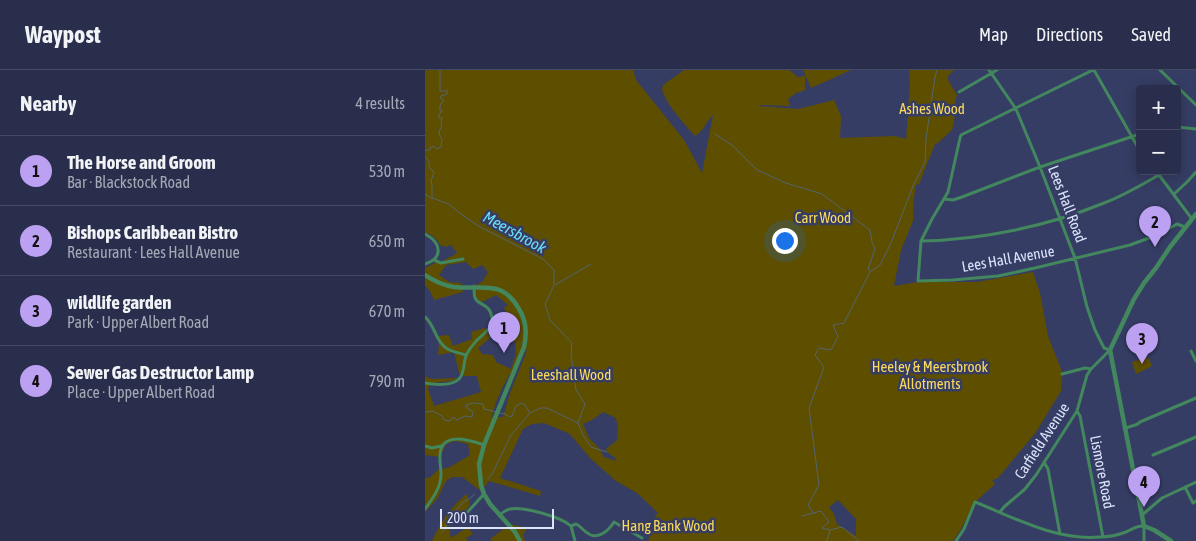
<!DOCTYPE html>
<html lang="en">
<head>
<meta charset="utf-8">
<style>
  :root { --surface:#282e4b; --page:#343a55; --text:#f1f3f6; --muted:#a5a8b5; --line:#444a63; --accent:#bca0f2 }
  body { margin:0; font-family:"Asap Condensed",sans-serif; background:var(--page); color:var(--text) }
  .controls { position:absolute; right:15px; top:15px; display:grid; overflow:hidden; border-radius:5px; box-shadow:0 2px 12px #0003 }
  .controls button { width:45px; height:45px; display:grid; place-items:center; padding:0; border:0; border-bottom:1px solid var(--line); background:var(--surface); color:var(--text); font:25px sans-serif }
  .scale { position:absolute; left:15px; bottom:12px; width:114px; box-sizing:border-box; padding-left:5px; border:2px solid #dde3fb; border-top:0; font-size:14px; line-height:18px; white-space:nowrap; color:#dde3fb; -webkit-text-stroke:4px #363d64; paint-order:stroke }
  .you { position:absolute; left:359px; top:170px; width:18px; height:18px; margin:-12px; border:4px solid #fff; border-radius:50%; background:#1a73e8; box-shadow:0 0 0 8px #1a73e833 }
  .badge { display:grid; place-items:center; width:32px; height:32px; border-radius:50%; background:var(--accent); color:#111; font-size:16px; font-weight:700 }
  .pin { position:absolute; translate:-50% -41px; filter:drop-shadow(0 1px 2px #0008) }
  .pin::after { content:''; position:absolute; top:26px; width:18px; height:15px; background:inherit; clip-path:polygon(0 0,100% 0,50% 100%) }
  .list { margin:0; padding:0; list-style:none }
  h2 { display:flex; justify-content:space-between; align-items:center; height:65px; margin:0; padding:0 20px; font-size:21px }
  h2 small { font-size:16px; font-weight:400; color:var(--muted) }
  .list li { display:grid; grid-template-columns:32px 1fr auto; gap:15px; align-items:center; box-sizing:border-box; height:70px; padding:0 20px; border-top:1px solid var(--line) }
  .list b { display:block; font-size:19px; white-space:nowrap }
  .list p { margin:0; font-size:16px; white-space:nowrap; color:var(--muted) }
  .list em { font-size:16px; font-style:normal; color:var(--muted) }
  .map { position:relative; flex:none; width:771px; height:471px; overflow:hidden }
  header { display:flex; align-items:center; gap:30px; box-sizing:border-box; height:70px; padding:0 25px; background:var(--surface); border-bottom:1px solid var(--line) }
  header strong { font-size:24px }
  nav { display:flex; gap:28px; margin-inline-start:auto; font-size:18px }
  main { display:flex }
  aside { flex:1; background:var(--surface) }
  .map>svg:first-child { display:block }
  .green { fill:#5e4e00; fill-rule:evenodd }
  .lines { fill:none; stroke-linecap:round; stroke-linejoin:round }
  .stream { stroke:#536570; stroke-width:1 }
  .minor { stroke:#42875d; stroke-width:3 }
  .tertiary { stroke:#42875d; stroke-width:4.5 }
  .labels { text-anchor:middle; stroke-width:5; stroke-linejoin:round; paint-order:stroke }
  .park-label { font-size:15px; fill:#fada5c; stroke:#363d64 }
  .street-label { font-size:15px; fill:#dde3fb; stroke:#363d64 }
  .water-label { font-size:16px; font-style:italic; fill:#69ddf7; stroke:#363d64 }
</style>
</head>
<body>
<header>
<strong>Waypost</strong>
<nav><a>Map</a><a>Directions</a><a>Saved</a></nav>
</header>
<main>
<aside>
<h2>Nearby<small>4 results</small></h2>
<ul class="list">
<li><span class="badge">1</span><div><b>The Horse and Groom</b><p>Bar · Blackstock Road</p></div><em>530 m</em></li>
<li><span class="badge">2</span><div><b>Bishops Caribbean Bistro</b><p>Restaurant · Lees Hall Avenue</p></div><em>650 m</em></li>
<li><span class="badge">3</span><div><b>wildlife garden</b><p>Park · Upper Albert Road</p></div><em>670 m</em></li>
<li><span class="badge">4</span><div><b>Sewer Gas Destructor Lamp</b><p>Place · Upper Albert Road</p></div><em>790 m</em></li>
</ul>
</aside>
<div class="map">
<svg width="771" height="471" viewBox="0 0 771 471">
  <rect width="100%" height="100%" fill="#363d64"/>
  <!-- green -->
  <path class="green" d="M0 0H208L211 10 259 70 277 103 288 45C281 51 279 61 270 66 258 52 243 37 237 20L238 15 259 0H364L373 7 380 6V20L378 21 371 23 363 29 365 36 338 35 332 36 373 39 409 30 416 46 415 68 470 66 481 69 485 15 484 0H529L523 6V10L532 25 530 32 536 41 530 45 527 60 513 73 510 74 494 114 491 115 488 134V151L476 180 469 216 493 212H552L608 202 615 223 623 266 637 302 636 321 611 362 573 408 567 410 570 414 550 432 535 461 528 471H223L226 463 222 456 233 443 212 423 191 411 165 388 145 364 119 353 107 354 98 359 75 408 116 421 115 426 64 411 56 421 37 407H27L21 411 12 429 0 442V408H4L13 400 25 397 45 385 43 374 31 371 21 374 15 387 0 385V306L6 309 33 308 27 311 5 313 3 319 9 336 56 322 52 306H38L34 303 29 282 13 285 14 275 13 266 24 265 28 276 47 269 46 262 60 258 65 268 53 278 57 284 68 285 71 292 86 299 91 284 90 272 82 270 86 251 79 238 83 235 71 225 57 232C50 228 50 224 49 216L57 212 63 202 57 195 48 199 41 192 21 195 14 205 24 212 36 213 38 222 9 230 5 221 0 215V198L10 193 16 192 32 183 26 175 21 177 15 175C11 168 7 165 0 162ZM103 278 85 323 78 347H67C72 322 88 298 103 278ZM178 342 191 348 193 359 192 370 180 380 190 388 191 391 179 387 174 378 164 368 158 354 167 350ZM413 430 431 449V466L412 454 409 444 404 437Z
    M378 0H426L386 18Z
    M723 287 727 296 711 304 707 292Z
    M42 424 45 435 36 446 23 454 26 468 43 457 48 464 41 468 43 471H7C16 452 25 437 42 424Z
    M85 454 102 458 98 465 100 471H67L65 469Z"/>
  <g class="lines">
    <!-- stream -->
    <path class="stream" d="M290 64 307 75 332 100 361 113 397 124 445 160 447 172 450 179 443 199 445 201
      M0 80H5V78L8 76 12 79 16 77 17 69 15 66 14 61 17 56 16 52 17 48H14V45L17 41 15 40V35L19 30 15 28 16 26 22 24 23 21H15V0
      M0 87C4 89 5 93 4 97L9 102 6 111 7 116V128L24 134 36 144 55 157 118 189 129 200V215L120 234 125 250 147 273 146 285 151 320 160 334 153 353
      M0 124 6 128
      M130 215 166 194
      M0 342 8 341 17 346 19 350 25 351 28 347 32 350 40 346 47 347 48 342 42 338 41 335 48 333 58 334 59 339 71 342
      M75 343 80 344 85 347 87 346 91 336 96 333 100 335 105 343C109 341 112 340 115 338H122L153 353 158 365 166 377 182 382
      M63 409 67 404 86 365 105 343
      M389 444 383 435 394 415 384 338 399 297 390 285 394 278 406 280 413 267 408 255 419 253 445 202 455 195 466 173 488 116 500 92 501 69 510 7 512 0
      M377 446 396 441 404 452 397 458 405 460 417 457 434 471
      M16 463 20 459 22 451 38 432 44 429 50 424
      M402 471 405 460"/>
    <!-- minor -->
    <path class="minor" d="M564 0 591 39 615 97 650 188 662 237 670 260 679 278 685 280 666 299 662 305 652 341 611 405 600 419 579 437 575 442
      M668 0 536 65 535 68 523 122 507 149 496 171 493 211 528 210 573 206 610 198 705 175 732 165 752 154 760 157
      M669 0 715 81
      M735 0 771 35
      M534 22 572 0
      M752 57 771 59
      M731 101 767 149
      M749 124 762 112 771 102
      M519 129 528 130 537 127 615 97 715 64
      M0 164C16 172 19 188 0 194
      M496 171C557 170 623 156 679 133 698 126 716 115 734 105
      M9 190 16 193 38 189
      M0 247C10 255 10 271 21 278 27 282 35 283 41 285
      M766 281 771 291
      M637 304 660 298 666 299
      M0 313C9 315 27 316 34 309 40 303 38 293 41 286 43 280 48 275 52 270 58 264 68 258 67 248 65 233 54 236 50 228 49 225 49 220 49 216
      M652 341 655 346 678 467
      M700 359C704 355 711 357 715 352L771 328
      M0 376 7 378 16 376
      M728 385 771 367
      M619 392 623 399 635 464
      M760 417 768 433 771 431
      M0 439C6 431 13 422 15 412 18 403 14 395 15 385 16 361 44 370 59 375
      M75 445C78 442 81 440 85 439 98 436 136 447 146 456L150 471
      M717 445 737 428 771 412
      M39 446 59 424
      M146 456 151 454C155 456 157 459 161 462 171 471 183 462 189 452L217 468
      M531 471 539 459 550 432C590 448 631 471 675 467 684 467 693 465 701 462 708 459 712 455 719 456V471"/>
    <!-- tertiary -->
    <path class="tertiary" d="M0 205C9 211 18 215 29 217 57 220 77 209 94 239 101 250 102 264 99 277L59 375 54 394 56 415 59 424 65 434 90 462 95 471
      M746 471 729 460 719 456 685 280 709 229 719 213 731 198 745 177 771 144"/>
  </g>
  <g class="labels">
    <!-- park labels -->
    <g class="park-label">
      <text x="507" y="44">Ashes Wood</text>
      <text x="398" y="153">Carr Wood</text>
      <text x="505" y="302">Heeley &amp; Meersbrook<tspan x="505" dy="17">Allotments</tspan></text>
      <text x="146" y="310">Leeshall Wood</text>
      <text x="243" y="461">Hang Bank Wood</text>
    </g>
    <!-- street labels -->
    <g class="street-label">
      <text transform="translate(642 134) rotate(69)" y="5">Lees Hall Road</text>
      <text transform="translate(583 189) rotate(-10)" y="5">Lees Hall Avenue</text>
      <text transform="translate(617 371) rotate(-57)" y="5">Carfield Avenue</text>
      <text transform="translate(677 402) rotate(79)" y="5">Lismore Road</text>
    </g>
    <!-- water labels -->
    <g class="water-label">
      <text transform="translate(90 162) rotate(29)" y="6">Meersbrook</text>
    </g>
  </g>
</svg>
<div class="controls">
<button>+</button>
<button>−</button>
</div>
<div class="scale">200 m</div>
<div class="you"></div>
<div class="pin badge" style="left:79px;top:283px">1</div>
<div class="pin badge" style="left:730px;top:177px">2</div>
<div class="pin badge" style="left:717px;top:294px">3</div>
<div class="pin badge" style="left:719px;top:437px">4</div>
</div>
</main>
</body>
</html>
